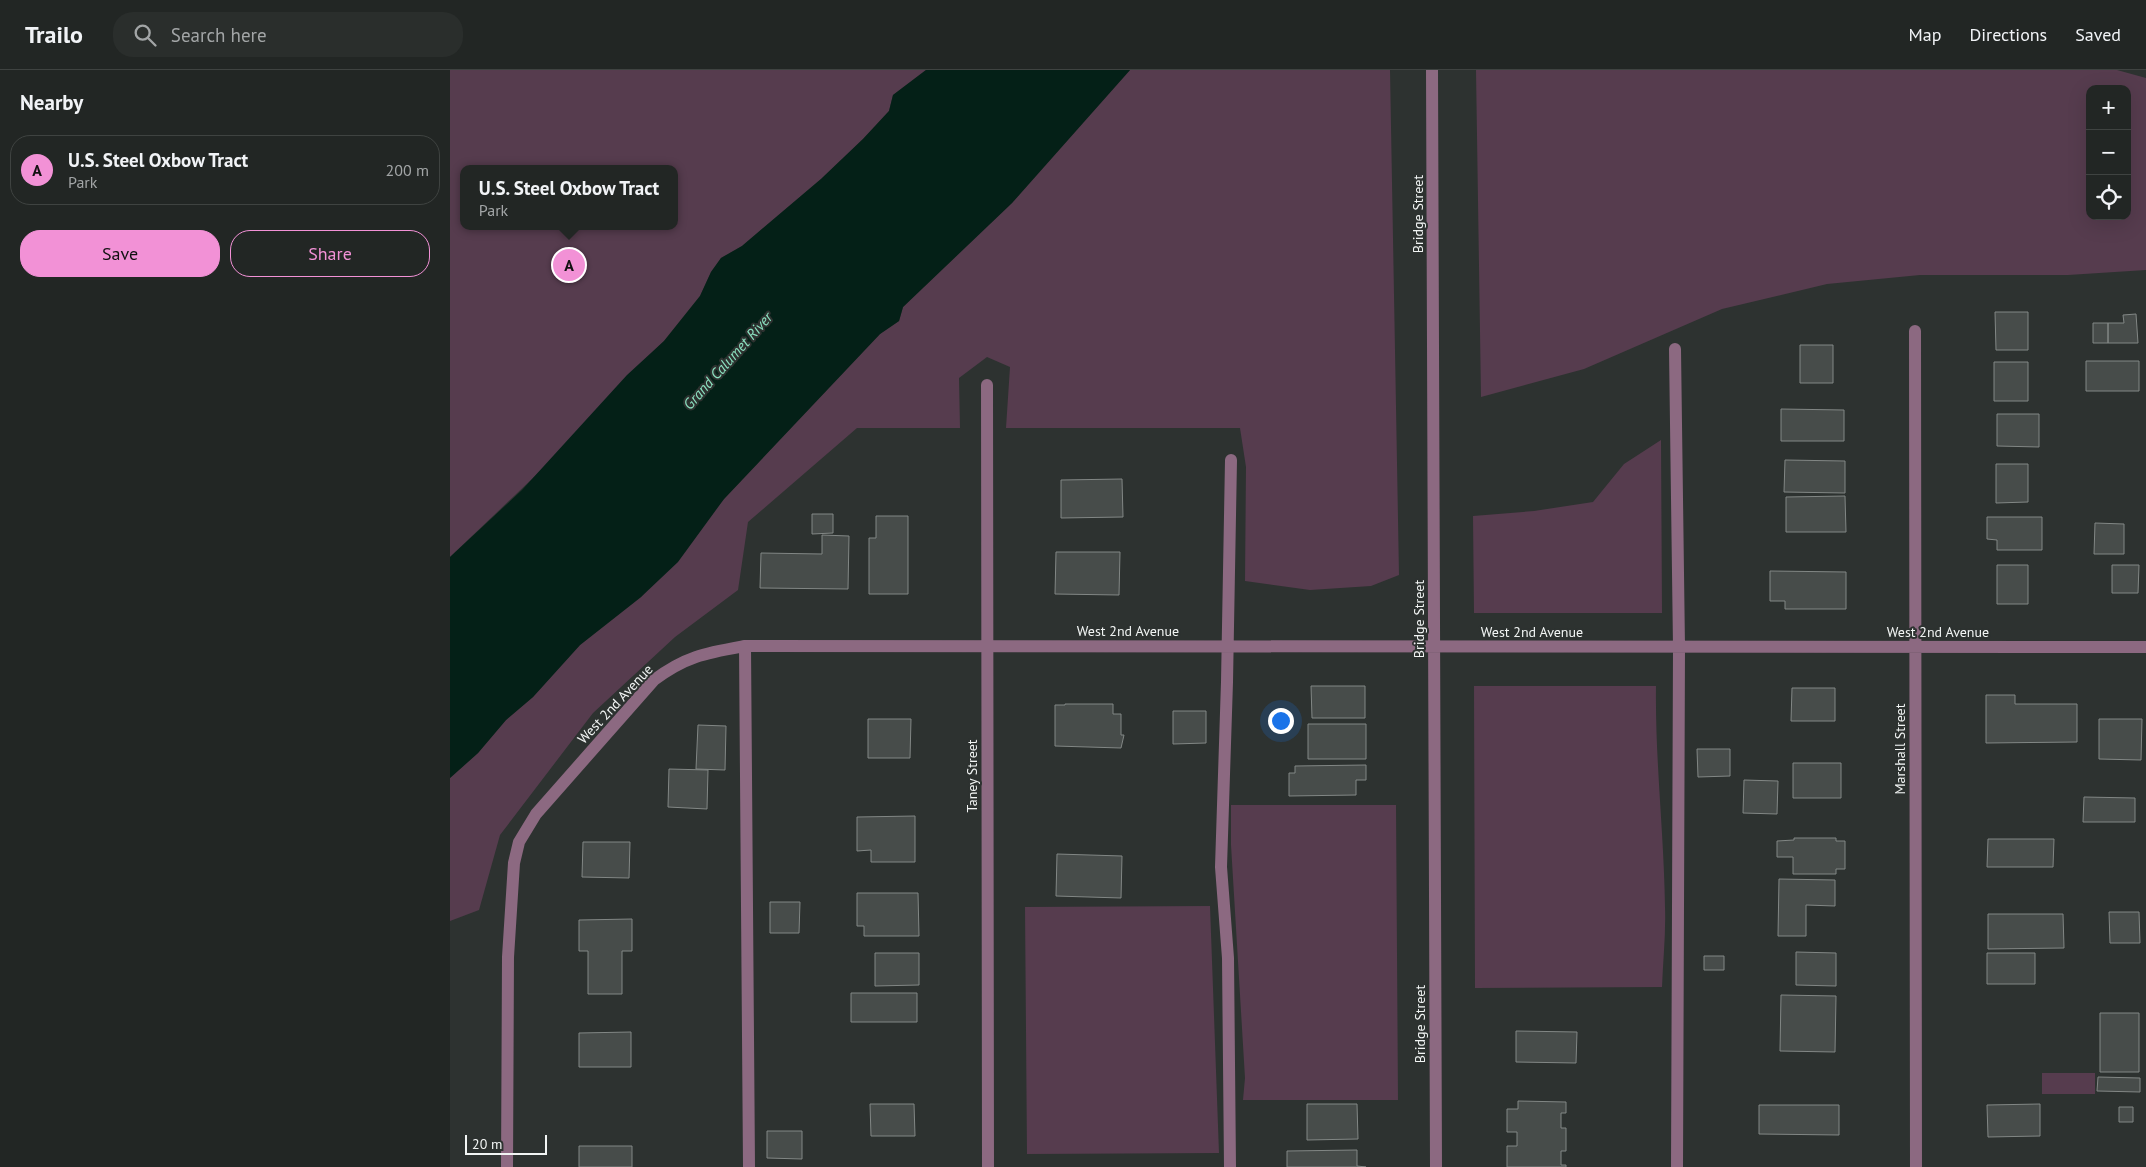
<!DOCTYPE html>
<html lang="en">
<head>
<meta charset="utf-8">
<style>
  :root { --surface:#222624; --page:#2a2e2c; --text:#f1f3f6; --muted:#a2a5a6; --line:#3f4341; --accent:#f291d6 }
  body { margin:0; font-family:"PT Sans",sans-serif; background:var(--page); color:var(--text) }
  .controls { position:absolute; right:15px; top:15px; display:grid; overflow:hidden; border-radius:10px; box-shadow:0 5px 20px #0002 }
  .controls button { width:45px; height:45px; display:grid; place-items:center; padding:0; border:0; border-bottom:1px solid var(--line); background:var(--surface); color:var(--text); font:25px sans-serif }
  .scale { position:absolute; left:15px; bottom:12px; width:82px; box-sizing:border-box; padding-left:5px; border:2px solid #f2f5f4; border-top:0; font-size:14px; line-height:18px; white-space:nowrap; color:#f2f5f4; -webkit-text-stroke:4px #2d3230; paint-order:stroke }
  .you { position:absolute; left:830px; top:650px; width:18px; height:18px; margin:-12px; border:4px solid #fff; border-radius:50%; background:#1a73e8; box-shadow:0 0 0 8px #1a73e833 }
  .badge { display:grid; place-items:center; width:32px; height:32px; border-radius:50%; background:var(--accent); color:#111; font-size:16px; font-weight:700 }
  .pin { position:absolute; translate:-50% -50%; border:2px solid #fff; box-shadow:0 1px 5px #0006 }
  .popup { position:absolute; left:10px; top:95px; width:218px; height:65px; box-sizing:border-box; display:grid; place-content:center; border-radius:10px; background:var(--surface); filter:drop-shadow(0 1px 4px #0005); font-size:16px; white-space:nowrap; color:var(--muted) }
  .popup b { font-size:19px; color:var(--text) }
  .popup::after { content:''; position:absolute; left:50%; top:100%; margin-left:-10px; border:10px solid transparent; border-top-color:var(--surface) }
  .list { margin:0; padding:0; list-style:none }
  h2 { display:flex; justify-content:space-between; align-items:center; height:65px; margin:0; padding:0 20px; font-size:21px }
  h2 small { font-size:16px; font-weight:400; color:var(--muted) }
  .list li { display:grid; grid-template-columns:32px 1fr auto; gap:15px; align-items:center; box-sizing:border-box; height:70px; margin:0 10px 10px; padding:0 10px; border:1px solid var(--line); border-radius:20px }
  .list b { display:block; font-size:19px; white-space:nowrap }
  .list p { margin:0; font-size:16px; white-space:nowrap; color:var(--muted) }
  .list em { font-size:16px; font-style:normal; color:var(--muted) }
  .actions { display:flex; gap:10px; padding:15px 20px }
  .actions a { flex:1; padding:11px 0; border:1px solid var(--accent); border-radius:20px; text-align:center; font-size:18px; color:var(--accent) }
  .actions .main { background:var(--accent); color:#111 }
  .icon { flex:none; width:28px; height:28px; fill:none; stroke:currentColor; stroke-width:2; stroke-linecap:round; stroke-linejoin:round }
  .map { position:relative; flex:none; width:1696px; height:1097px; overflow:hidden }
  header { display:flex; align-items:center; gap:30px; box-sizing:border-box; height:70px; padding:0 25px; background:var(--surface); border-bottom:1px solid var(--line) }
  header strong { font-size:24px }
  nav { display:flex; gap:28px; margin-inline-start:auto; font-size:18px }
  .search { width:350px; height:45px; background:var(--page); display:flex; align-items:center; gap:12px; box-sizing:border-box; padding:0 18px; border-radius:20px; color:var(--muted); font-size:19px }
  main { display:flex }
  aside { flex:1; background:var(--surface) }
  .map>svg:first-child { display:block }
  .green { fill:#563c4e; fill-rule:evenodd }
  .water { fill:#042017 }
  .building { fill:#474c4a; stroke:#828785 }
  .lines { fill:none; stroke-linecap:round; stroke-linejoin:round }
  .minor { stroke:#8c6981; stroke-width:12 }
  .labels { text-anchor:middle; stroke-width:4; stroke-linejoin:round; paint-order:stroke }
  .street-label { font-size:14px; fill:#f2f5f4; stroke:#2d3230 }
  .water-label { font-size:15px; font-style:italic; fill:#8ce2c1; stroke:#2d3230 }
</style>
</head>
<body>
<header>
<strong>Trailo</strong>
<div class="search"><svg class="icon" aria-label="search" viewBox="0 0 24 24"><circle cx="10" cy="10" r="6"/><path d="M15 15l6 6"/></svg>Search here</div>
<nav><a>Map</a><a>Directions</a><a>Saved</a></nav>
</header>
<main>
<aside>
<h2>Nearby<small></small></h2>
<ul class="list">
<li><span class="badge">A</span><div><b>U.S. Steel Oxbow Tract</b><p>Park</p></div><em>200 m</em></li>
</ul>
<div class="actions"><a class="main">Save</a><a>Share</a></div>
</aside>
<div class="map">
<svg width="1696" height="1097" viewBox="0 0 1696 1097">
  <rect width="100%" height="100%" fill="#2d3230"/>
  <!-- green -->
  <path class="green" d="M0 0H476L443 25 439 41 413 69 371 109 292 176 271 188 261 202 250 226 214 271 165 319 149 345 0 487ZM14 99H224V156H14Z
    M680 0H940L949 505 921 516 860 520 795 511 796 397 790 358H556L560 297 537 287 509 308 510 358H407L298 452 288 520 225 567 143 643 50 765 29 840 0 851V708L28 683 56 650 83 627 130 575 191 527 274 429 430 264 449 251 453 237 562 133Z
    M1026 0H1667L1696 8V200L1618 205H1470L1377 214 1272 239 1134 299 1031 327ZM1640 19H1677V146H1640Z
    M1211 370 1212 543H1024L1023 446 1084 441 1143 432 1174 394Z
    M1024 616H1206C1205 690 1214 763 1215 837 1216 863 1213 890 1212 917L1025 918Z
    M781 735H946L948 1030H793L795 1008 781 775Z
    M760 836 769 1083 577 1084 575 837Z
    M1592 1003H1645V1024H1592Z"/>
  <!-- water -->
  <path class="water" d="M476 0H680L562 133 453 237 449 251 430 264 274 429 228 492 191 527 130 575 83 627 56 650 28 683 0 708V487L72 420 177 305 214 271 250 226 261 202 271 188 292 176 371 109 413 69 439 41 443 25Z"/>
  <!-- building -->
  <path class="building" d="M1545 242H1578V280H1546Z
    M1686 244 1688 273H1658V253H1674L1673 245Z
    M1643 253H1658V273H1643Z
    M1350 275H1383V313H1350Z
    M1636 291H1689V321H1636Z
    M1544 292H1578V331H1544Z
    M1331 339 1394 340V371H1331Z
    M1547 344H1589V377L1547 376Z
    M1335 390 1395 391V423L1334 422Z
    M1546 394H1578V432L1546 433Z
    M672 409 673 447 611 448V410Z
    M1395 426 1396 462H1336V427Z
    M362 444H383V463L362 464Z
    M426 446H458V524H419V468H426Z
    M1537 447H1592V480H1547V470L1537 469Z
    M1645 453 1674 454V484H1644Z
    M372 465 399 466 398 519 310 518 311 483 372 484Z
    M606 482H670L669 525 605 524Z
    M1547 495H1578V534H1547Z
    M1662 495H1689L1688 523H1662Z
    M1320 501 1396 502V539H1335V531H1320Z
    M861 616H915V648H862Z
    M1342 618H1385V651H1341Z
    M1536 625H1565V634H1627V672L1536 673Z
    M615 634H663V644H671V665H674L671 678 605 676V635H615Z
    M723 641H756V673L723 674Z
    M418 649H461L460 688H418Z
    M1649 649H1692L1691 690 1649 689Z
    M858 654H916V689H858Z
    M248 655 276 656 275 700 246 699Z
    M1247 679H1280V706L1248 707Z
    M1343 693H1391V728H1343Z
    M916 695V710H906V725L839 726V703H845V696Z
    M219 699 258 700 257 739 218 737Z
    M1294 710 1328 711 1327 744 1293 743Z
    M1634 727 1685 728V752H1633Z
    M465 746V792H421V780L407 781V747Z
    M1344 768H1386V771H1395V799H1386V804H1343V787H1327V771L1344 770Z
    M1538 769H1604L1603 797H1537Z
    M133 772H180L179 808 132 807Z
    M607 784 672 786 671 828 606 826Z
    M1329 809 1385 810V836L1356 835V866H1328Z
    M407 823H468L469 866H414V856H407Z
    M320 832H350L349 863H320Z
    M1659 842H1689L1690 873H1660Z
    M1538 844H1613L1614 878 1538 879Z
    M182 849V881H172V924H138V881H129V850Z
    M1346 882 1386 883V916L1346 915Z
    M425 883H469V915L425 916Z
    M1537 883H1585V914H1537Z
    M1254 886H1274V900H1254Z
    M401 923H467V952H401Z
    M1331 925 1386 926 1385 982 1330 981Z
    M1650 943H1689V1002H1650Z
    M1066 961 1127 962 1126 993 1066 992Z
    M181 962V997H129V963Z
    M1648 1007 1690 1008V1022L1647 1021Z
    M1068 1031 1116 1032V1043H1111V1058H1116V1081H1111V1095H1116V1097H1057V1076H1067V1062H1057V1039H1068Z
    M420 1034H464L465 1066H421Z
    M857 1034H907L908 1069 857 1070Z
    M1590 1034V1066L1538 1067 1537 1035Z
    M1309 1035H1389V1065L1309 1064Z
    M1669 1037H1683V1052H1669Z
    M317 1061H352V1089L317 1088Z
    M129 1076H182V1097H129Z
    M907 1080V1096L916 1097H837V1081Z"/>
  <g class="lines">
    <!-- minor -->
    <path class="minor" d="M982 0 986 1097
      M1465 261 1466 1097
      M1225 279 1229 577 1227 1097
      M537 315 538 1097
      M295 576 299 1097
      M57 1097 58 887 64 793 69 772 86 744 204 610C236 586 256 583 295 576L1696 577
      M780 1097 778 888 771 797 777 612 781 390"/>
  </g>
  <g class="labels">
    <!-- street labels -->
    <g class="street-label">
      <text transform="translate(968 144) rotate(-90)" y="5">Bridge Street</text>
      <text transform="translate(969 549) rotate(-90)" y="5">Bridge Street</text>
      <text x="678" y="566">West 2nd Avenue</text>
      <text x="1082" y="567">West 2nd Avenue</text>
      <text x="1488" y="567">West 2nd Avenue</text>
      <text transform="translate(165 634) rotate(-47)" y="5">West 2nd Avenue</text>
      <text transform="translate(1450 679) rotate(-90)" y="5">Marshall Street</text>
      <text transform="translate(522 706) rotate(-90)" y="5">Taney Street</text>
      <text transform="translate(970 954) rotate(-90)" y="5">Bridge Street</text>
    </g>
    <!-- water labels -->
    <g class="water-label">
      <text transform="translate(278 291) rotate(-48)" y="5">Grand Calumet River</text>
    </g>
  </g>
</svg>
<div class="controls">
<button>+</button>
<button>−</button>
<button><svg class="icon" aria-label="locate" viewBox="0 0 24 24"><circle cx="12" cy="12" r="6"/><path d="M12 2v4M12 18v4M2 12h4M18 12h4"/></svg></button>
</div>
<div class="scale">20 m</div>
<div class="you"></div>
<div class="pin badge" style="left:119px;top:195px">A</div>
<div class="popup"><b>U.S. Steel Oxbow Tract</b>Park</div>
</div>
</main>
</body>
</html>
